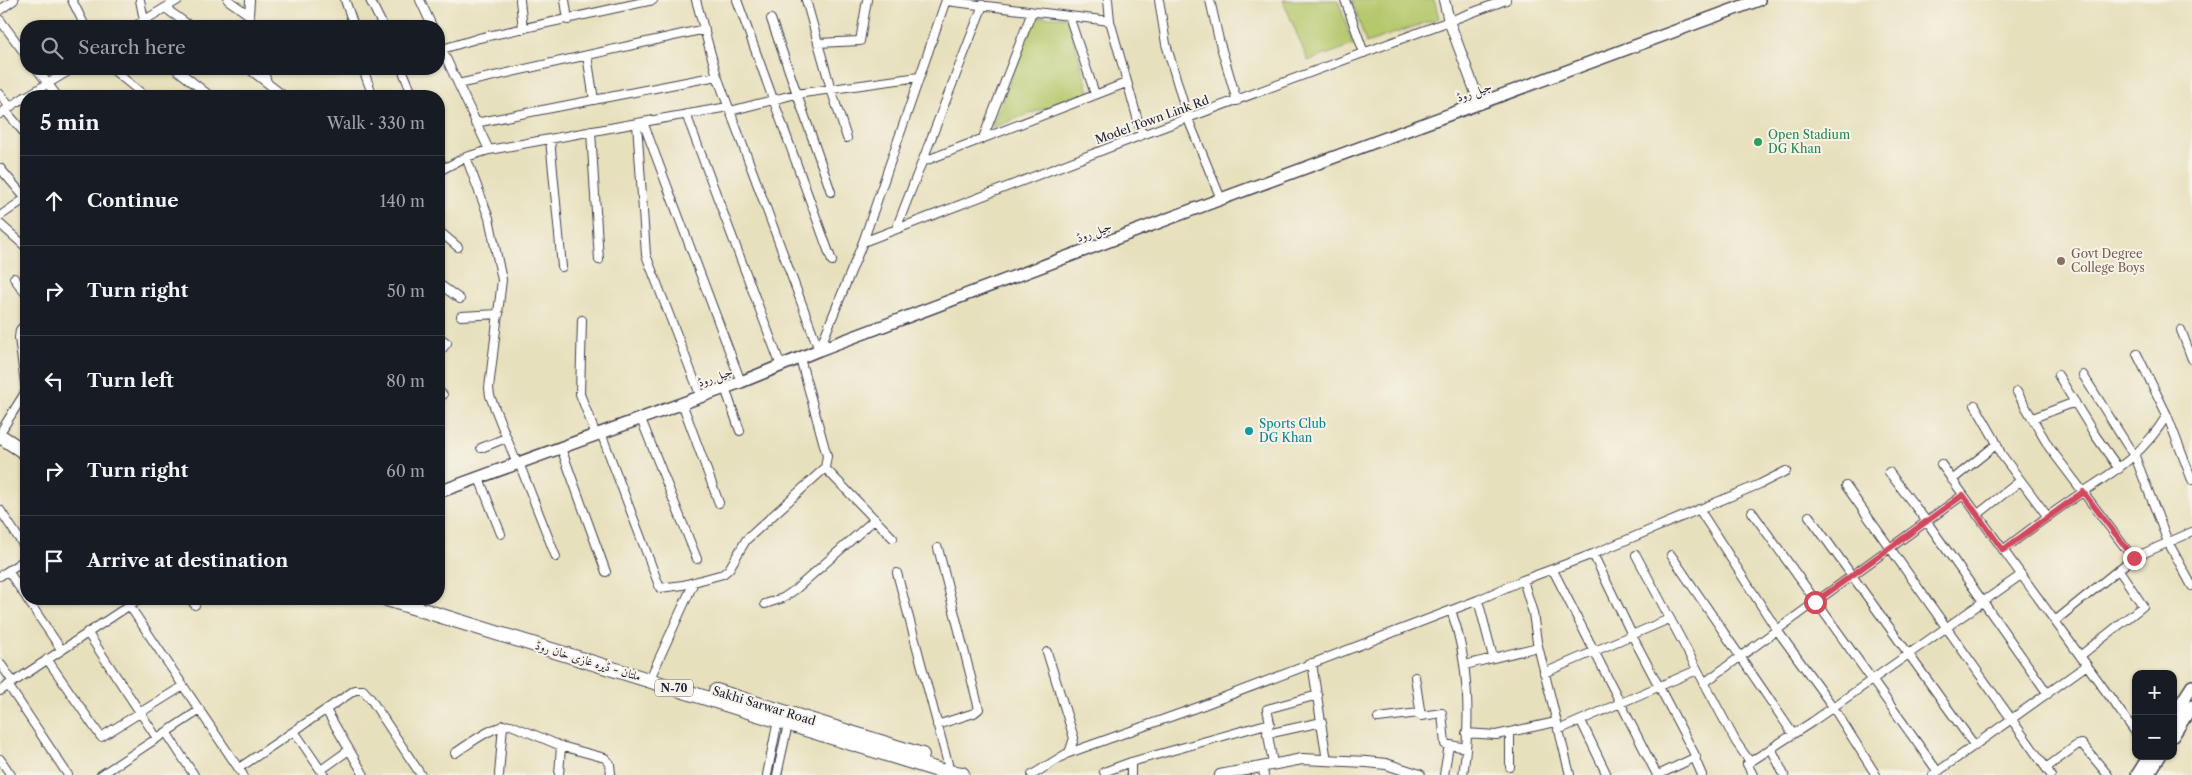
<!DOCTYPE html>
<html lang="en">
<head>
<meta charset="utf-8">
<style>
  :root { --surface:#171b24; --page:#242831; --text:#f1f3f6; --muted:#9ea1a6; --line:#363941 }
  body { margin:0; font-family:"Libre Caslon Text",Amiri,serif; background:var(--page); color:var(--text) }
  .controls { position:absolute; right:15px; bottom:15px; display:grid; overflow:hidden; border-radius:10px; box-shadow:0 1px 4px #0004 }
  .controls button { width:45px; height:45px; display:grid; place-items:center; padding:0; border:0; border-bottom:1px solid var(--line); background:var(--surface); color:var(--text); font:25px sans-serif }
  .stop { position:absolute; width:15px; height:15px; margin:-11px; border:4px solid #d1495b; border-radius:50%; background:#fff }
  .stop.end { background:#d1495b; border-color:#fff; box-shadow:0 1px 5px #0008 }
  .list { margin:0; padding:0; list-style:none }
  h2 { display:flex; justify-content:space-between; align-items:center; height:65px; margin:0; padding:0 20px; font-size:21px }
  h2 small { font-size:16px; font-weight:400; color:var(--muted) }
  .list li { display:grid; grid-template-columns:32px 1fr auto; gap:15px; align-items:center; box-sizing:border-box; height:90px; padding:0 20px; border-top:1px solid var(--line) }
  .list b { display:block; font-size:19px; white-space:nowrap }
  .list em { font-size:16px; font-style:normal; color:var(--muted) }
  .icon { flex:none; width:28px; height:28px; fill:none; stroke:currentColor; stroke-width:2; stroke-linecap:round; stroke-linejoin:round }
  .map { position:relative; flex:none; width:2192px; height:775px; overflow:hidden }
  .search { position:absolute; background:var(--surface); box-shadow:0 1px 4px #0004; left:20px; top:20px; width:425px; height:55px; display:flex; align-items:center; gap:12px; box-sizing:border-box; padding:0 18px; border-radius:20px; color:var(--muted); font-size:19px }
  .panel { position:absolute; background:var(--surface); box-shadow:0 1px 4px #0004; left:20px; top:90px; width:425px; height:515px; border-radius:20px }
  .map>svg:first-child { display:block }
  .green { fill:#b5c86c; stroke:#6c7554 }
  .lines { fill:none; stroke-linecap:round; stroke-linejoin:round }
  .minor-casing { stroke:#403e4e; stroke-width:10 }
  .tertiary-casing { stroke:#403e4e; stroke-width:12 }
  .secondary-casing { stroke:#403e4e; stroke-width:14 }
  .trunk-casing { stroke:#403e4e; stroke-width:16 }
  .minor { stroke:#fff; stroke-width:8 }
  .tertiary { stroke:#fff; stroke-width:10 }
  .secondary { stroke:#fff; stroke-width:11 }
  .trunk { stroke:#fff; stroke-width:14 }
  .route { stroke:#d1495b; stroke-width:6 }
  .leisure-dot { fill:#2e9e5b; stroke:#f7f3e8; stroke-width:2 }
  .education-dot { fill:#8d6e63; stroke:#f7f3e8; stroke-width:2 }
  .culture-dot { fill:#0f9aa8; stroke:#f7f3e8; stroke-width:2 }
  .labels { text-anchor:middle; stroke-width:4; stroke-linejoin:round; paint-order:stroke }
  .shield { fill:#f7f3e8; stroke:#62616f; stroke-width:1 }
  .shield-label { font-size:11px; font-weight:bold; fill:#22223b }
  .street-label { font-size:12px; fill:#22223b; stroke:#f7f3e8 }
  .leisure-label { font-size:12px; fill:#27864d; stroke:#f7f3e8; text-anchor:start }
  .education-label { font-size:12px; fill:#785e54; stroke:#f7f3e8; text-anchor:start }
  .culture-label { font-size:12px; fill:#0d838f; stroke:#f7f3e8; text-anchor:start }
</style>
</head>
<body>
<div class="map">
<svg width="2192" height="775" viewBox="0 0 2192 775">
  <rect width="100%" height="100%" fill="#f7f3e8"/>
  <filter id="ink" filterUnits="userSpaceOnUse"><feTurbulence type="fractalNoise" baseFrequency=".02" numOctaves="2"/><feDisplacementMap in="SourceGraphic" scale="10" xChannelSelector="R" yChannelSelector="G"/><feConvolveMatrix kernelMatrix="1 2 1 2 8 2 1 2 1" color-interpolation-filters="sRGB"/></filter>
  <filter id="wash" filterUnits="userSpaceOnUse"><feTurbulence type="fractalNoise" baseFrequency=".0096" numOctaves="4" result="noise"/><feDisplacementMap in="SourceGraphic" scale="20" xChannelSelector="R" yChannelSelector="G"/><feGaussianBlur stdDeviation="1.12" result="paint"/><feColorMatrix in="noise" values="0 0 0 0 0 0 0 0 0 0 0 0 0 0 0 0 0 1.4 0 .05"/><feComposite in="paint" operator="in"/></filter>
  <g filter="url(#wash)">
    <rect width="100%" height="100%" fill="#e7e0bd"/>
    <!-- green -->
    <path class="green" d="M1283 0H1338L1353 45 1308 61Z
      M1352 0H1434L1439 18 1366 43Z
      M1036 17H1067L1089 92 991 128Z"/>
  </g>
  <g filter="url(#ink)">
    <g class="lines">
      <!-- minor casing -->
      <g class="minor-casing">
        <path id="minor" d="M72 0 85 26
          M140 0 144 20
          M228 0 249 15
          M250 0 249 15 253 26
          M345 0 354 26
          M370 0 383 26
          M420 0 432 26
          M520 0 523 29
          M565 0 568 20
          M696 0 717 76 819 350
          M737 0 832 261
          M806 0 831 89 847 138
          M1108 0 1110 21 1142 135
          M1159 0 1166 44 1188 119 1221 199
          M1210 0 1219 40 1237 101
          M1345 0 1364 53
          M946 1 1110 21
          M165 8 190 26
          M0 10 14 0
          M1069 16 1095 94
          M771 19 831 192
          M0 20 26 55
          M135 26 178 0
          M439 43 489 150
          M818 43 860 41 867 0
          M439 50 479 38 653 0
          M587 55 594 100
          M37 69 57 96
          M112 69 145 96
          M176 69 210 96
          M249 69 284 96
          M263 69 267 82
          M363 69 373 96
          M402 69 413 96
          M458 84 705 29
          M0 94 10 107
          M27 96 72 69
          M5 110 26 135
          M730 111 796 94 919 77
          M0 114 26 96
          M686 114 781 366
          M643 122 728 107
          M475 123 717 76
          M637 123 646 255 701 397
          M591 131 599 260
          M983 138 1032 12
          M550 139 562 267
          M466 157 489 218 502 280 489 388 490 396 517 464
          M439 158 443 169
          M922 162 1126 83
          M0 168 26 199
          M439 171 466 157 489 150 643 122 741 382
          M0 216 26 198
          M0 224 26 247
          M896 229 983 5
          M439 231 458 247
          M863 242 1142 135 1506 0
          M14 278 26 294
          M439 284 460 299
          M461 316 499 314
          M582 320 580 394 596 435
          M2181 330 2192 359
          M439 337 447 343 439 353
          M819 350 863 242 946 0
          M2137 354 2167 415 2192 480
          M2058 375 2095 435 2119 469
          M2083 375 2136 459 2168 542 2192 586
          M725 388 740 431
          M439 391 443 395
          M2017 392 2049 447 2133 558
          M682 403 719 503
          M1975 405 1995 440 2001 454 2048 517
          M2033 418 2075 402
          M641 419 697 559
          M3 428 26 391 19 338 20 330 26 323
          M601 433 660 588 683 585 723 574 729 569 746 540 825 468 827 456 800 358
          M481 448 506 438
          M561 448 606 572
          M519 463 556 557
          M1941 464 2136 733
          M825 468 893 538
          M1889 472 1927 522 2048 694
          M479 478 501 534
          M1952 480 1997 444
          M1846 486 2051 775
          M1699 509 1777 630 1833 707 1876 775
          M0 510 26 549
          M1752 512 1938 772
          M1977 515 2020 481
          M1809 516 1975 746
          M2003 550C2025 533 2048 516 2071 500 2111 473 2141 458 2167 415
          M1593 554 1635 641 1696 757 1658 775
          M1636 555 1736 742 1750 762
          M1671 555 1793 734
          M1553 570 1657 775
          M8 571 26 597
          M897 573 948 764
          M0 576 26 559
          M1523 580 1533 613 1537 642 1570 775
          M27 599 61 649
          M190 599 195 605
          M1478 600 1493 657
          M765 604 783 598 796 589 875 519
          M129 605 243 775
          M1451 610C1469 660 1471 722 1463 775
          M2055 621 2133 558 2192 532
          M87 632 157 738
          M1047 652 1074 738 1069 753
          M2080 656 2143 606 2119 570
          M47 659 101 737 183 686
          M0 663 13 682
          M1312 663 1327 761
          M1465 665 1538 647
          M653 672 694 582
          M1544 673 1669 619
          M1415 677 1421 716 1442 713 1445 744 1466 748
          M1704 683 1963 495
          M8 685 68 775
          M0 691 139 599
          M326 710 364 775
          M1378 718 1419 713
          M1581 721 1607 775
          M937 725 974 713 979 709 938 548
          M1558 730 1697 670
          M294 731 324 775
          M166 732 194 775
          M1466 733 1496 735 1556 722
          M1510 733V767
          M1267 734 1322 722
          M1771 748 1784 775
          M455 753C471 743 491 726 511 725L561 746 605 758 610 764 611 775
          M0 759 11 775
          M1695 759 1702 775
          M1131 762V775
          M1273 764 1267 729 1270 723 1267 709 1318 695
          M1262 767 1264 775
          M239 768 355 690H363L370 698 421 775
          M2046 768 2077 745 2082 744 2108 775
          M321 770 349 750
          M1104 772 1131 762 1270 723
          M101 775 200 710
          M499 775 503 725
          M559 775 561 746
          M767 775 778 720
          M777 775 788 724
          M1032 775 1066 754 1201 706 1478 600 1523 580 1593 554 1760 484 1786 471
          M1444 775 1449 745
          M1753 775 1747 764 1812 722 2021 575
          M1933 775 2087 665"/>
      </g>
      <!-- tertiary casing -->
      <g class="tertiary-casing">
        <path id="tertiary" d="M1444 0 1449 21 1480 104
          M1220 775 1302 759 1367 762 1386 764 1420 775"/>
      </g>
      <!-- secondary casing -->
      <g class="secondary-casing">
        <path id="secondary" d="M439 492 741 382 819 350 1221 199 1759 0
          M2173 716 2192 686
          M2173 736 2192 706
          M2137 775 2149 756
          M2148 775 2160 756"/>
      </g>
      <!-- trunk casing -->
      <g class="trunk-casing">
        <path id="trunk" d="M0 436 26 453
          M387 599 941 771 962 774
          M716 691 922 755"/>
      </g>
      <!-- minor -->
      <use href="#minor" class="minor"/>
      <!-- tertiary -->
      <use href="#tertiary" class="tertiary"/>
      <!-- secondary -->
      <use href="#secondary" class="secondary"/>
      <!-- trunk -->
      <use href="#trunk" class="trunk"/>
    </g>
  </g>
  <g class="lines" filter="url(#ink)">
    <!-- route -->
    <path class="route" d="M1815 602 1963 495 2003 550 2083 492 2134 558"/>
  </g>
  <!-- markers -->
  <circle class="leisure-dot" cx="1758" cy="142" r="5"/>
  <circle class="education-dot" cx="2061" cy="261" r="5"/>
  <circle class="culture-dot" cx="1249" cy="431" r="5"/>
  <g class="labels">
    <!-- shield labels -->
    <rect class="shield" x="655" y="679.5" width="38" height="17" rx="4"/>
    <g class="shield-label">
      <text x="674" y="692">N-70</text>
    </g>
    <!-- street labels -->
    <g class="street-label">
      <text transform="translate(1474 92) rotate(-20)" y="4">جیل روڈ</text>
      <text transform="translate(1152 120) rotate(-20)" y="4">Model Town Link Rd</text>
      <text transform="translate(1094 232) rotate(-21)" y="4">جیل روڈ</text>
      <text transform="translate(715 377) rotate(-20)" y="4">جیل روڈ</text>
      <text transform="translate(588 661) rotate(17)" y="4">ملتان - ڈیرہ غازی خان روڈ</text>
      <text transform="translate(764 706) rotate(17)" y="4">Sakhi Sarwar Road</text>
    </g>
    <!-- leisure labels -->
    <g class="leisure-label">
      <text x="1768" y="139">Open Stadium<tspan x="1768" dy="14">DG Khan</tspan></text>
    </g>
    <!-- education labels -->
    <g class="education-label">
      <text x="2071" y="258">Govt Degree<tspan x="2071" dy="14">College Boys</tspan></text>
    </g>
    <!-- culture labels -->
    <g class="culture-label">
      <text x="1259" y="428">Sports Club<tspan x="1259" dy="14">DG Khan</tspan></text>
    </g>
  </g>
</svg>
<div class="controls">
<button>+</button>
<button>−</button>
</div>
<div class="stop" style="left:1815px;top:602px"></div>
<div class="stop end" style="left:2134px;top:558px"></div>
<div class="search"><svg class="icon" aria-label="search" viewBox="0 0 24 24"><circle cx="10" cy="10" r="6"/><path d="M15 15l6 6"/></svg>Search here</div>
<section class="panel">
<h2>5 min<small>Walk · 330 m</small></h2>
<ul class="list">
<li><svg class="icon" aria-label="ahead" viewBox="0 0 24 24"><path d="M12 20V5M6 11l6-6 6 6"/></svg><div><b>Continue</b></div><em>140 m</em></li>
<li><svg class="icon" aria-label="right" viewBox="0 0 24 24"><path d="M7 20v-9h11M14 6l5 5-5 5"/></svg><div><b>Turn right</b></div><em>50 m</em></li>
<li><svg class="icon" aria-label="left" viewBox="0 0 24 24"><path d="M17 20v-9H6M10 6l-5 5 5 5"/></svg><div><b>Turn left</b></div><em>80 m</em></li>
<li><svg class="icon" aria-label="right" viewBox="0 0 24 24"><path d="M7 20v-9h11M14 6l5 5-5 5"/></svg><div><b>Turn right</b></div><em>60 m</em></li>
<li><svg class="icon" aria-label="arrive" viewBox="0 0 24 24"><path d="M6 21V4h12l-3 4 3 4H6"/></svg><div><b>Arrive at destination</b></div></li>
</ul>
</section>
</div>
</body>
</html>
